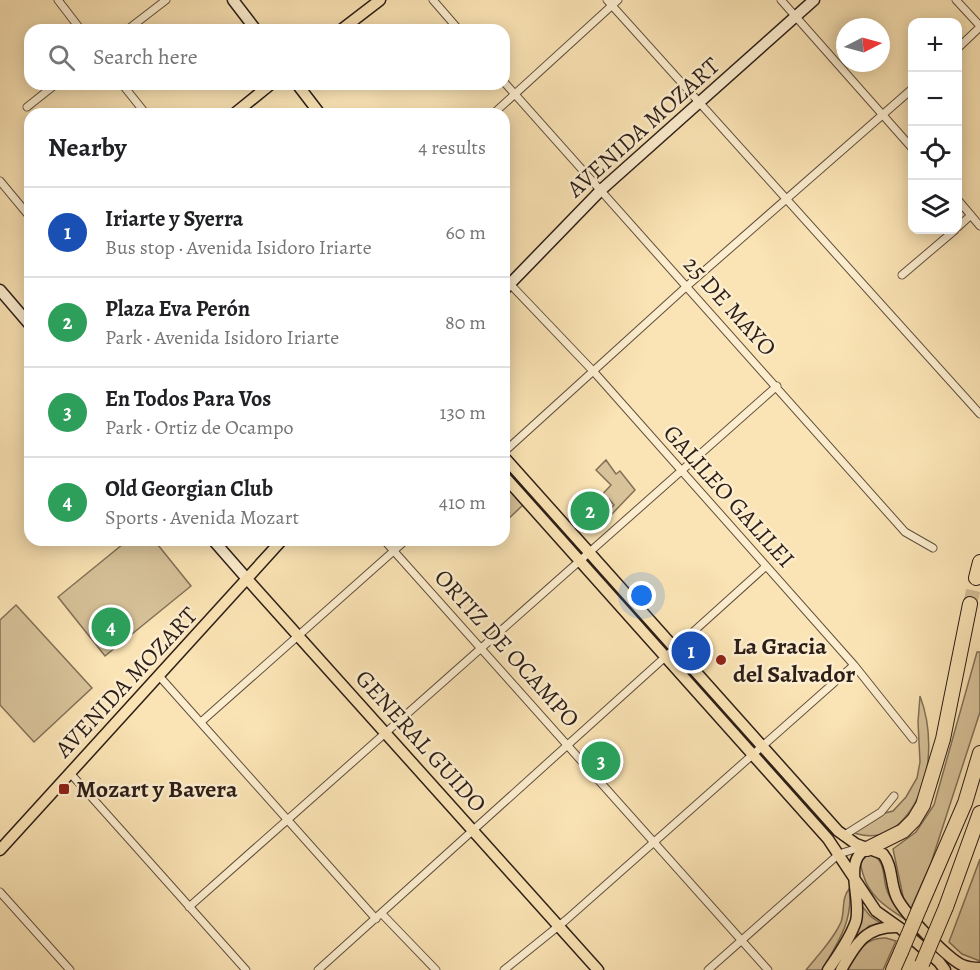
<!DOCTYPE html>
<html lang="en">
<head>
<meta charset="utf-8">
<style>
  :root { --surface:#fff; --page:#f2f2f2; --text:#202124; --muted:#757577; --line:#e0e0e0; --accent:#1a73e8 }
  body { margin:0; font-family:Alegreya,serif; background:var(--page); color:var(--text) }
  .controls { position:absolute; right:18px; top:18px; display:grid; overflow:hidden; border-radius:12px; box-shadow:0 3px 15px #0003 }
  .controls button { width:54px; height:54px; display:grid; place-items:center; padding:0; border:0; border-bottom:2px solid var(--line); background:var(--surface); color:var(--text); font:30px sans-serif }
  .compass { position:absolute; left:836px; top:18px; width:54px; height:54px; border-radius:50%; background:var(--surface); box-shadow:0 3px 15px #0003; rotate:84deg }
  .you { position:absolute; left:642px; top:596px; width:21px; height:21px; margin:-15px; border:4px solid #fff; border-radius:50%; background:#1a73e8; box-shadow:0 0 0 9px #1a73e833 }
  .badge { display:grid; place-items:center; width:39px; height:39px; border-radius:50%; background:var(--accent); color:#fff; font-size:20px; font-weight:700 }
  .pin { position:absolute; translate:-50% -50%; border:3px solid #fff; box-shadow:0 2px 6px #0006 }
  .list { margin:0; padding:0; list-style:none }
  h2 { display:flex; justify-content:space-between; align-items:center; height:78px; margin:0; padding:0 24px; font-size:26px }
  h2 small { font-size:20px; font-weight:400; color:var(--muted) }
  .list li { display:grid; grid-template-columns:39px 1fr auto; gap:18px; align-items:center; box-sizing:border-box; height:90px; padding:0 24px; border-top:2px solid var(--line) }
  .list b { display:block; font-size:22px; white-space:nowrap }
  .list p { margin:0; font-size:20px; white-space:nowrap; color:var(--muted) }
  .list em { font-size:20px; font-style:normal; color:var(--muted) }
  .icon { flex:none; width:33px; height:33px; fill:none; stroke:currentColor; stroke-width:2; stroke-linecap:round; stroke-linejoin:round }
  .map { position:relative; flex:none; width:980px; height:970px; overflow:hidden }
  .search { position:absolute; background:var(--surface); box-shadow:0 3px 15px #0003; left:24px; top:24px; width:486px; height:66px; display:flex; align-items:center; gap:15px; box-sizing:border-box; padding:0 21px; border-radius:18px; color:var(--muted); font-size:22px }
  .panel { position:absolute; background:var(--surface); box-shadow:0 3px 15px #0003; left:24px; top:108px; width:486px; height:438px; border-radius:18px }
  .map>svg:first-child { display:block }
  .green { fill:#d7c299; stroke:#827058; stroke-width:1.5 }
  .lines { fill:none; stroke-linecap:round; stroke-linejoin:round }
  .highway-tunnel { stroke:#d1bc95; stroke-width:14; stroke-dasharray:14 7; stroke-linecap:butt }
  .street-casing { stroke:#604f3f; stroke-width:9 }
  .secondary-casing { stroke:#2c1e18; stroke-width:13 }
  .primary-casing { stroke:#2c1e18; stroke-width:13 }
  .highway-casing { stroke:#2c1e18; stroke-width:16 }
  .street { stroke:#fcedce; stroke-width:7 }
  .secondary { stroke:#fcedce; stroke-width:10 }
  .primary { stroke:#fae3b4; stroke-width:10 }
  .highway { stroke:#fae3b4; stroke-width:14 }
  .highway-bridge-casing { stroke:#2c1e18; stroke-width:16; stroke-linecap:butt }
  .highway-bridge { stroke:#fae3b4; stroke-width:14 }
  .poi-dot { fill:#8f2418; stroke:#fcedce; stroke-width:2 }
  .labels { text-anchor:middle; stroke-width:5; stroke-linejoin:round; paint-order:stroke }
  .street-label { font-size:24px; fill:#2c1e18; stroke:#fcedce }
  .poi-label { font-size:24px; font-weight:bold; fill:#2c1e18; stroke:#fcedce; text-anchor:start }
</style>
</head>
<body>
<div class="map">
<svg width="980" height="970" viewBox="0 0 980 970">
  <rect width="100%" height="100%" fill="#fae3b4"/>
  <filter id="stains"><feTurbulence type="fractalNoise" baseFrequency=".00333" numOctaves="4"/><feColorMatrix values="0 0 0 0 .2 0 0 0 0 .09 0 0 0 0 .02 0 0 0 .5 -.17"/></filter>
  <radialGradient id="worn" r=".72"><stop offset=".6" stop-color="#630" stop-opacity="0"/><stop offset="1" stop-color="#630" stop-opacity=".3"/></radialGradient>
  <!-- green -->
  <path class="green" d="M606 460 616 474 620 471 635 490 611 515 608 511 614 505 609 499 602 504 598 499 611 485 596 470Z
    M504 482 523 505 504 523Z
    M591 505 604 519 593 530 586 529 576 518Z
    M128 540H154L191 586 105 656 58 597Z
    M16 605 92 688 34 742 0 705V620Z
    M977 652H980V712L931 863 910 910 904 901 893 849 916 832 934 805Z
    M920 696C928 717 930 739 928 761 924 799 896 850 852 832L881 814 893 811 906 797 917 778 920 762 918 722Z
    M871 854C888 862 881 878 888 893 893 905 904 914 912 924 892 910 870 900 863 874 861 867 859 863 864 856Z
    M980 859V961L962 954 949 942Z
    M849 889C854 920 837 944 822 970H806C818 955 833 940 841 922 845 911 841 899 849 889Z
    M862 906 870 916 880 923 869 926 851 944 859 924Z
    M886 938 896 941 883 970H846C857 953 864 937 886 938Z"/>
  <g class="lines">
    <!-- highway-tunnel -->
    <path class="highway-tunnel" d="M970 604 976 578"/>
    <!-- street casing -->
    <g class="street-casing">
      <path id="street" d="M58 0 81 30
        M433 0 459 30
        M607 0 980 414
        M781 0 912 148
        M956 0 980 26
        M127 30 166 0
        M958 48 980 27
        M504 82 905 532 933 548
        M122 84 146 114
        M27 107 56 84
        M493 114 618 0
        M0 181 30 217
        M958 200 980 226
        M958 227 971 215
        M902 275 955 230
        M510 284 594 372 854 665 913 739
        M504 452 687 286 912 89
        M384 540 768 970
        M160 677 376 919
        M201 722 406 540
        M70 773 246 970
        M843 836 881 812 894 796
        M0 892 70 970
        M189 907 777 386
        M382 914 436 970
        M318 970 765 567
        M504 970 566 920 854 665
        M708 970 839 854 861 847"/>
    </g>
    <!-- secondary casing -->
    <g class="secondary-casing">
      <path id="secondary" d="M233 0 256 30
        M0 290 30 325
        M504 290 601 190 814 0
        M213 540 248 580"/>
    </g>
    <!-- primary casing -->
    <g class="primary-casing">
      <path id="primary" d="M341 30 380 0
        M297 84 320 114
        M234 114 271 84
        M504 457 838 831 856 844 883 854C893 866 890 884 897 898 905 914 946 957 962 965 967 967 974 968 980 968
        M504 476 828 839 876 911 900 928 939 962 945 970
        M248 580 598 970
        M0 850 282 540
        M828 970C838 955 850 939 856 921 862 898 842 860 867 849
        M841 970C856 944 865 926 898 927"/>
    </g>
    <!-- highway casing -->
    <g class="highway-casing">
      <path id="highway" d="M976 578 980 562
        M867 849 903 831 914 820 923 805 943 739 970 604
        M920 907 965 803 980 753
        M946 907 980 813
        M893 970 901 952"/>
    </g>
    <!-- street -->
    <use href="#street" class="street"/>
    <!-- secondary -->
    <use href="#secondary" class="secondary"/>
    <!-- primary -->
    <use href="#primary" class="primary"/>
    <!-- highway -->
    <use href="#highway" class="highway"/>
    <!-- highway-bridge casing -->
    <g class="highway-bridge-casing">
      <path id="highway-bridge" d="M901 952 920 907
        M922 964 946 907"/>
    </g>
    <!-- highway-bridge -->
    <use href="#highway-bridge" class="highway-bridge"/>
  </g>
  <!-- markers -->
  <g class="poi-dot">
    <circle cx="721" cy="660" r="6"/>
    <rect x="58" y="783" width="12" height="12" rx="3"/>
  </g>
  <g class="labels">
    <!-- street labels -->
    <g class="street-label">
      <text transform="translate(643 127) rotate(-42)" y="8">AVENIDA MOZART</text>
      <text transform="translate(730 306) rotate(48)" y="8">25 DE MAYO</text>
      <text transform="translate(729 496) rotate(48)" y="8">GALILEO GALILEI</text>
      <text transform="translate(507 648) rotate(48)" y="8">ORTIZ DE OCAMPO</text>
      <text transform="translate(126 682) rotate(-47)" y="8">AVENIDA MOZART</text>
      <text transform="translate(421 741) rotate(48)" y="8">GENERAL GUIDO</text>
    </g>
    <!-- poi labels -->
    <g class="poi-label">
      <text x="733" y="654">La Gracia<tspan x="733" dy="28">del Salvador</tspan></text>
      <text x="76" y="797">Mozart y Bavera</text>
    </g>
  </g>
  <rect width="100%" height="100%" filter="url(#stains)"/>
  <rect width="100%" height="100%" fill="url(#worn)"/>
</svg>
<div class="controls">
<button>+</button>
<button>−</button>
<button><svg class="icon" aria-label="locate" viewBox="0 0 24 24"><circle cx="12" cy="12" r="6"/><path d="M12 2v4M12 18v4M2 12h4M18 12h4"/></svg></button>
<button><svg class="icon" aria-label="layers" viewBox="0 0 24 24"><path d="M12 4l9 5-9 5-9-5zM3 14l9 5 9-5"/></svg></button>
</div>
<svg class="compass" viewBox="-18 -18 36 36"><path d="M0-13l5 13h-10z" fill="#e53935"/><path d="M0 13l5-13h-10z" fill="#757577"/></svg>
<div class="you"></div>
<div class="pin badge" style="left:691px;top:651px;background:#1a4fb4">1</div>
<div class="pin badge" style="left:590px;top:511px;background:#2e9e5b">2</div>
<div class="pin badge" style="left:601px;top:761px;background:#2e9e5b">3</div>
<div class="pin badge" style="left:111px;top:627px;background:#2e9e5b">4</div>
<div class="search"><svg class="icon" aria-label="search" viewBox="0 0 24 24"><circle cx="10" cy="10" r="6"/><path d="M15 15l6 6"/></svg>Search here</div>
<section class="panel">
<h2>Nearby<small>4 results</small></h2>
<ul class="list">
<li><span class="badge" style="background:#1a4fb4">1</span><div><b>Iriarte y Syerra</b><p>Bus stop · Avenida Isidoro Iriarte</p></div><em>60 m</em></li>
<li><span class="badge" style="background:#2e9e5b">2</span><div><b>Plaza Eva Perón</b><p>Park · Avenida Isidoro Iriarte</p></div><em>80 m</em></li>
<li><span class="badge" style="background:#2e9e5b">3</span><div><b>En Todos Para Vos</b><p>Park · Ortiz de Ocampo</p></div><em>130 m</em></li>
<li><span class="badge" style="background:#2e9e5b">4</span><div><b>Old Georgian Club</b><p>Sports · Avenida Mozart</p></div><em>410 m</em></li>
</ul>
</section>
</div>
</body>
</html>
